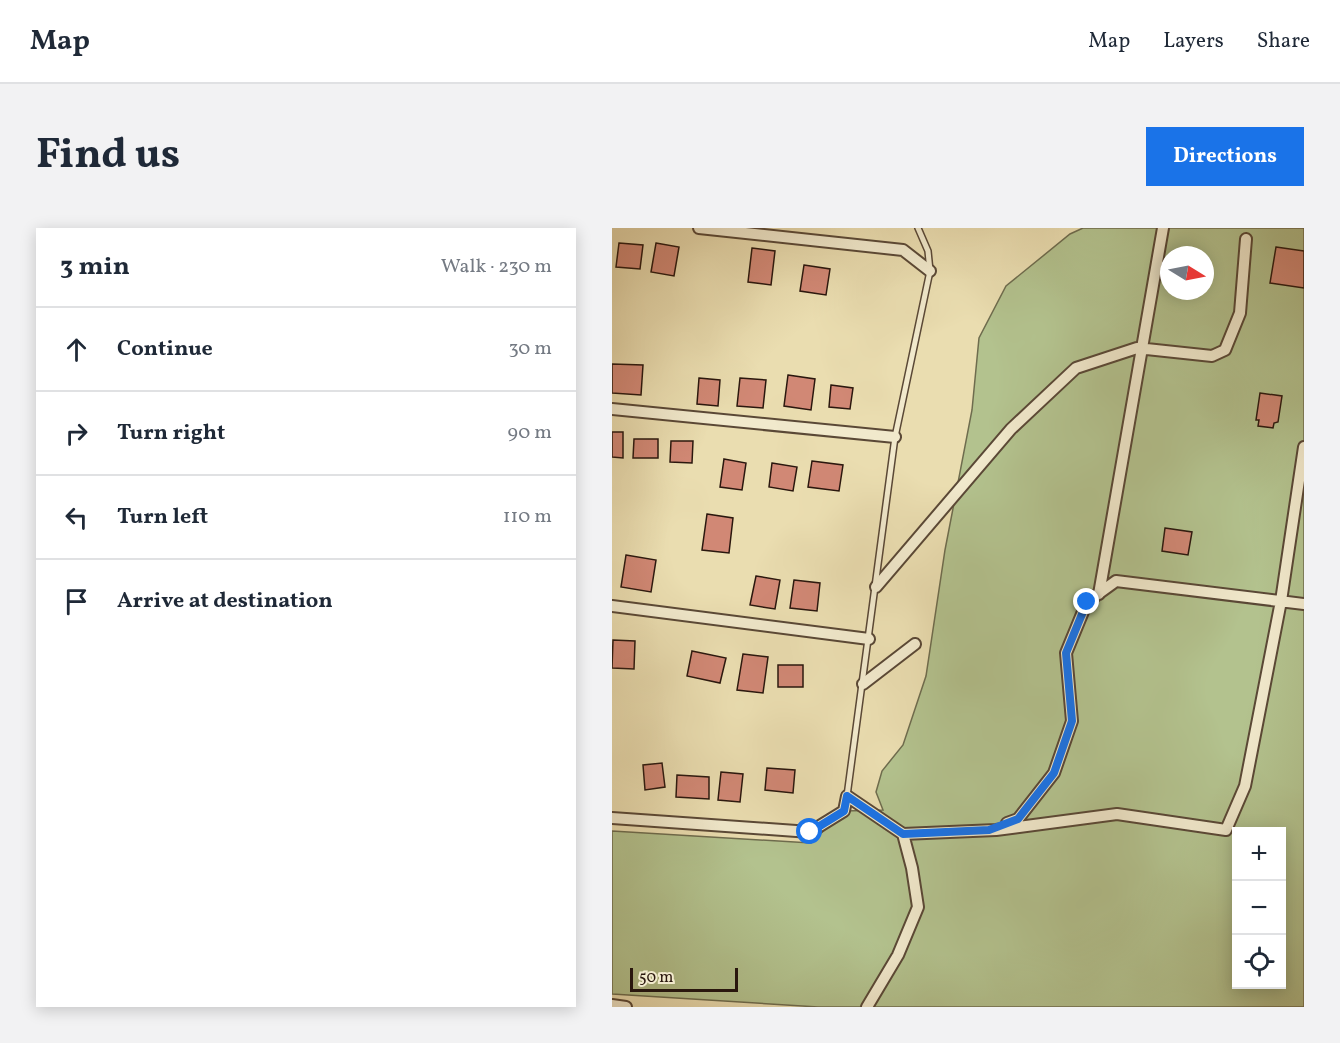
<!DOCTYPE html>
<html lang="en">
<head>
<meta charset="utf-8">
<style>
  :root { --surface:#fff; --page:#f2f2f3; --text:#1f2937; --muted:#747a83; --line:#e0e1e3; --accent:#1a73e8 }
  body { margin:0; font-family:Vollkorn,serif; background:var(--page); color:var(--text) }
  .controls { position:absolute; right:18px; bottom:18px; display:grid; overflow:hidden; border-radius:0px; box-shadow:0 3px 15px #0003 }
  .controls button { width:54px; height:54px; display:grid; place-items:center; padding:0; border:0; border-bottom:2px solid var(--line); background:var(--surface); color:var(--text); font:30px sans-serif }
  .compass { position:absolute; left:548px; top:18px; width:54px; height:54px; border-radius:50%; background:var(--surface); box-shadow:0 3px 15px #0003; rotate:100deg }
  .scale { position:absolute; left:18px; bottom:15px; width:108px; box-sizing:border-box; padding-left:6px; border:3px solid #2a170e; border-top:0; font-size:16px; line-height:21px; white-space:nowrap; color:#2a170e; -webkit-text-stroke:4px #f1e9cc; paint-order:stroke }
  .stop { position:absolute; width:18px; height:18px; margin:-14px; border:4px solid #1a73e8; border-radius:50%; background:#fff }
  .stop.end { background:#1a73e8; border-color:#fff; box-shadow:0 2px 6px #0008 }
  .list { margin:0; padding:0; list-style:none }
  h2 { display:flex; justify-content:space-between; align-items:center; height:78px; margin:0; padding:0 24px; font-size:26px }
  h2 small { font-size:20px; font-weight:400; color:var(--muted) }
  .list li { display:grid; grid-template-columns:39px 1fr auto; gap:18px; align-items:center; box-sizing:border-box; height:84px; padding:0 24px; border-top:2px solid var(--line) }
  .list b { display:block; font-size:22px; white-space:nowrap }
  .list em { font-size:20px; font-style:normal; color:var(--muted) }
  .icon { flex:none; width:33px; height:33px; fill:none; stroke:currentColor; stroke-width:2; stroke-linecap:round; stroke-linejoin:round }
  .map { position:relative; flex:none; width:692px; height:779px; overflow:hidden; border-radius:0px }
  header { display:flex; align-items:center; gap:36px; box-sizing:border-box; height:84px; padding:0 30px; background:var(--surface); border-bottom:2px solid var(--line) }
  header strong { font-size:28px }
  nav { display:flex; gap:33px; margin-inline-start:auto; font-size:21px }
  .intro { display:flex; align-items:center; justify-content:space-between; box-sizing:border-box; height:144px; padding:0 36px }
  h1 { margin:0; font-size:42px }
  .button { padding:15px 27px; border-radius:0px; background:var(--accent); color:#fff; font-size:21px; font-weight:700 }
  main { display:flex; gap:36px; padding:0 36px }
  aside { flex:1; background:var(--surface); border-radius:0px; box-shadow:0 3px 15px #0003 }
  .map>svg:first-child { display:block }
  .green { fill:#b3c28e; stroke:#6e6c4e; stroke-width:1.5; fill-rule:evenodd }
  .building { fill:#d18875; stroke:#2a170e; stroke-width:1.5 }
  .lines { fill:none; stroke-linecap:round; stroke-linejoin:round }
  .service-casing { stroke:#5a4836; stroke-width:8 }
  .minor-casing { stroke:#5a4836; stroke-width:14 }
  .service { stroke:#f1e9cc; stroke-width:5 }
  .minor { stroke:#f1e9cc; stroke-width:10 }
  .route { stroke:#1a73e8; stroke-width:8 }
</style>
</head>
<body>
<header>
<strong>Map</strong>
<nav><a>Map</a><a>Layers</a><a>Share</a></nav>
</header>
<div class="intro"><h1>Find us</h1><a class="button">Directions</a></div>
<main>
<aside>
<h2>3 min<small>Walk · 230 m</small></h2>
<ul class="list">
<li><svg class="icon" aria-label="ahead" viewBox="0 0 24 24"><path d="M12 20V5M6 11l6-6 6 6"/></svg><div><b>Continue</b></div><em>30 m</em></li>
<li><svg class="icon" aria-label="right" viewBox="0 0 24 24"><path d="M7 20v-9h11M14 6l5 5-5 5"/></svg><div><b>Turn right</b></div><em>90 m</em></li>
<li><svg class="icon" aria-label="left" viewBox="0 0 24 24"><path d="M17 20v-9H6M10 6l-5 5 5 5"/></svg><div><b>Turn left</b></div><em>110 m</em></li>
<li><svg class="icon" aria-label="arrive" viewBox="0 0 24 24"><path d="M6 21V4h12l-3 4 3 4H6"/></svg><div><b>Arrive at destination</b></div></li>
</ul>
</aside>
<div class="map">
<svg width="692" height="779" viewBox="0 0 692 779">
  <rect width="100%" height="100%" fill="#eaddb0"/>
  <filter id="stains"><feTurbulence type="fractalNoise" baseFrequency=".00333" numOctaves="4"/><feColorMatrix values="0 0 0 0 .2 0 0 0 0 .09 0 0 0 0 .02 0 0 0 .5 -.17"/></filter>
  <radialGradient id="worn" r=".72"><stop offset=".6" stop-color="#630" stop-opacity="0"/><stop offset="1" stop-color="#630" stop-opacity=".3"/></radialGradient>
  <!-- green -->
  <path class="green" d="M471 0H692V779H206L0 766V603L199 615 232 583 271 582 264 564 270 543 291 517 314 448 333 322 360 182 367 110 394 58 458 6ZM557 27H593V63H557ZM624 604H670V756H624Z"/>
  <!-- building -->
  <path class="building" d="M7 15 31 17 28 41 4 39Z
    M44 15 67 19 62 48 39 44Z
    M664 19 692 23V60L658 55Z
    M140 20 163 23 159 57 136 54Z
    M192 37 218 41 214 67 188 63Z
    M0 136 31 137 29 167 0 165Z
    M176 147 203 151 199 182 172 178Z
    M87 150 108 152 106 178 85 176Z
    M128 150 154 152 151 180 125 178Z
    M219 157 241 160 238 181 217 179Z
    M648 165 670 168 666 194 662 195 661 200 646 198 647 192H644Z
    M0 204H11V230L0 229Z
    M22 211H46V230H21Z
    M59 213H81L80 235 58 234Z
    M112 231 134 235 130 262 108 259Z
    M200 233 231 237 227 263 196 259Z
    M160 235 185 239 181 263 157 259Z
    M95 286 121 290 117 325 90 322Z
    M553 300 580 304 576 327 550 323Z
    M14 327 44 332 39 364 9 359Z
    M144 348 168 352 163 381 138 377Z
    M182 352 208 355 205 383 178 380Z
    M1 412 23 413 22 441 0 440Z
    M80 423 114 430 108 455 75 448Z
    M131 426 156 429 151 465 125 462Z
    M166 437H191V459H166Z
    M50 535 53 559 33 562 31 537Z
    M155 540 183 542 181 565 153 562Z
    M109 544 131 546 128 574 106 572Z
    M65 547 97 549V571L64 569Z"/>
  <g class="lines">
    <!-- service casing -->
    <g class="service-casing">
      <path id="service" d="M235 568 283 209 318 43 316 23 306 0"/>
    </g>
    <!-- minor casing -->
    <g class="minor-casing">
      <path id="minor" d="M87 0 291 22 318 43
        M0 181 283 209
        M264 359 399 201 464 140 525 120 600 128 613 122 628 85 634 11
        M487 366 551 0
        M0 378 257 411
        M251 456 303 416
        M0 590 198 604 232 583 235 568 291 606 384 602 505 586 614 602 633 558 669 373 692 219
        M395 595 406 591 442 545 460 493 454 425 475 374 504 353 692 376
        M0 777 14 779
        M255 779 286 727 306 679 300 640 291 606"/>
    </g>
    <!-- service -->
    <use href="#service" class="service"/>
    <!-- minor -->
    <use href="#minor" class="minor"/>
  </g>
  <g class="lines">
    <!-- route -->
    <path class="route" d="M198 604 232 583 235 568 291 606 377 602 406 591 442 545 460 493 454 425 475 374"/>
  </g>
  <rect width="100%" height="100%" filter="url(#stains)"/>
  <rect width="100%" height="100%" fill="url(#worn)"/>
</svg>
<div class="controls">
<button>+</button>
<button>−</button>
<button><svg class="icon" aria-label="locate" viewBox="0 0 24 24"><circle cx="12" cy="12" r="6"/><path d="M12 2v4M12 18v4M2 12h4M18 12h4"/></svg></button>
</div>
<svg class="compass" viewBox="-18 -18 36 36"><path d="M0-13l5 13h-10z" fill="#e53935"/><path d="M0 13l5-13h-10z" fill="#747a83"/></svg>
<div class="scale">50 m</div>
<div class="stop" style="left:198px;top:604px"></div>
<div class="stop end" style="left:475px;top:374px"></div>
</div>
</main>
</body>
</html>
